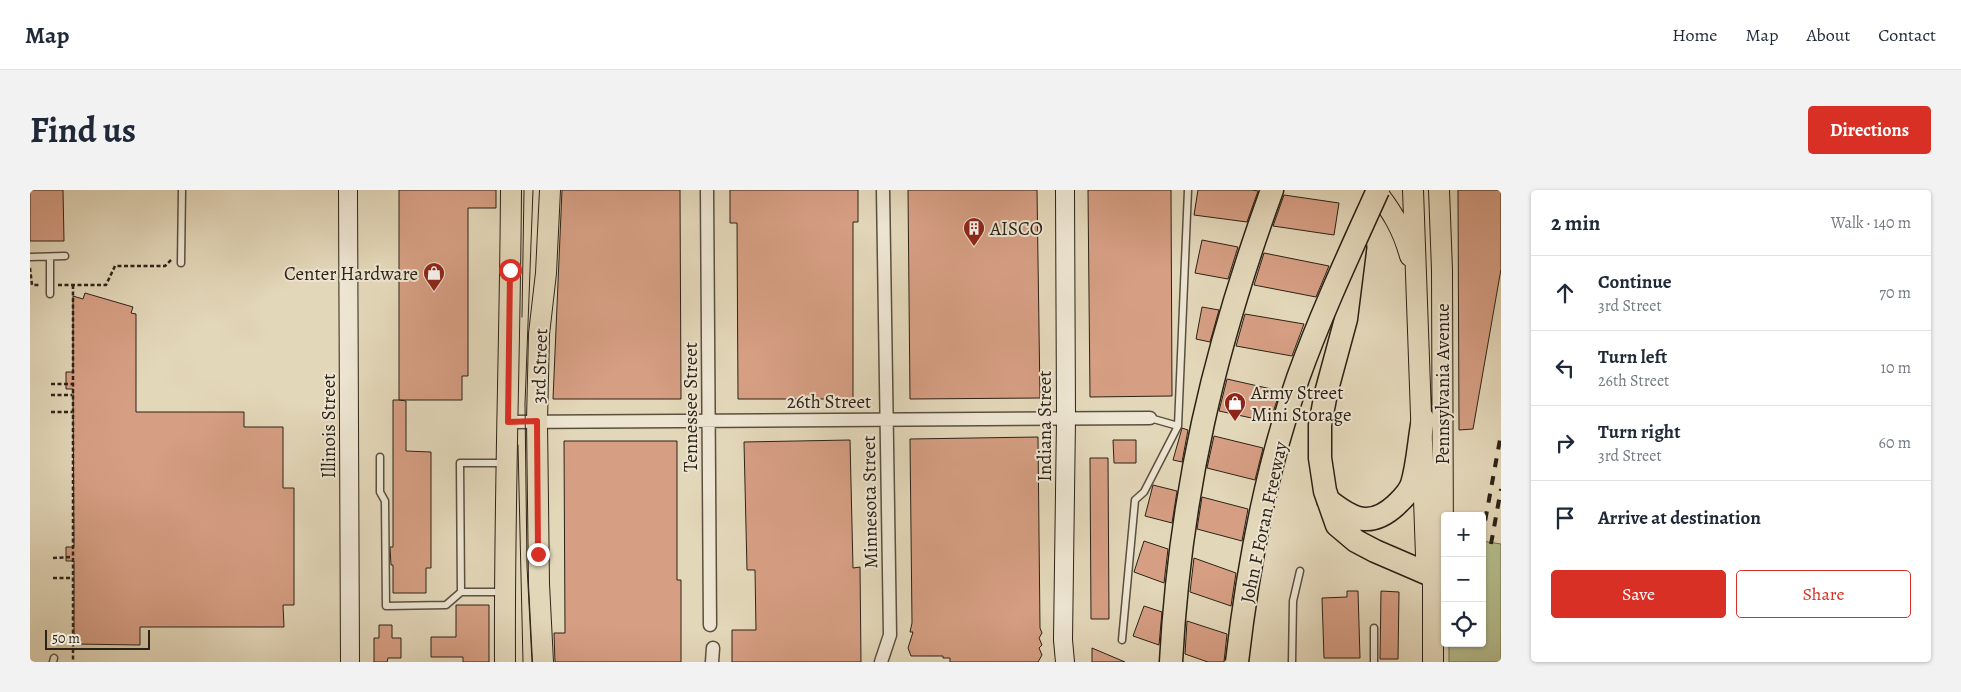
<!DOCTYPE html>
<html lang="en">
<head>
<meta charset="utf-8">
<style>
  :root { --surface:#fff; --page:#f2f2f3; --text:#1f2937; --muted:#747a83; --line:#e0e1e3; --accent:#d93025 }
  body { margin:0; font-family:Alegreya,serif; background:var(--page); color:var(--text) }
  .controls { position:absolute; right:15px; bottom:15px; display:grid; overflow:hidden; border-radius:5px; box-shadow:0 1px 4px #0004 }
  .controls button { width:45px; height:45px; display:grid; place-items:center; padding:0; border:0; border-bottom:1px solid var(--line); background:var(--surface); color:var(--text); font:25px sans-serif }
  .scale { position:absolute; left:15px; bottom:12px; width:105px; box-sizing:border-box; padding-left:5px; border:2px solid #2c2317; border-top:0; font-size:14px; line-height:18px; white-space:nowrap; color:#2c2317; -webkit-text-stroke:4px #ede5d2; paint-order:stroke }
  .stop { position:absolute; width:15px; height:15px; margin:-11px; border:4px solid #d93025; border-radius:50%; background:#fff }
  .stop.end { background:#d93025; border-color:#fff; box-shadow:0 1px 5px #0008 }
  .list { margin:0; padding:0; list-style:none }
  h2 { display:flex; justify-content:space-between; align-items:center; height:65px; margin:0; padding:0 20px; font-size:21px }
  h2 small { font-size:16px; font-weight:400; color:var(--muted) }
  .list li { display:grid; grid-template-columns:32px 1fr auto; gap:15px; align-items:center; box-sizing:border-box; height:75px; padding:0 20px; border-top:1px solid var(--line) }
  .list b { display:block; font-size:19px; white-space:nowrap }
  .list p { margin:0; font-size:16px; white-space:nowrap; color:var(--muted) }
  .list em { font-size:16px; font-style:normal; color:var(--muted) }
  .actions { display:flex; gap:10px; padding:15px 20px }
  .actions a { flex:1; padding:11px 0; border:1px solid var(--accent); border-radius:5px; text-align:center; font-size:18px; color:var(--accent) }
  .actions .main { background:var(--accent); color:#fff }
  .icon { flex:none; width:28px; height:28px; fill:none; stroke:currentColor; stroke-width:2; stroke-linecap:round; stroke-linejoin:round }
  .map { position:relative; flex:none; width:1471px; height:472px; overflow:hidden; border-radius:5px }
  header { display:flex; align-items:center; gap:30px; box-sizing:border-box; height:70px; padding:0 25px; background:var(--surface); border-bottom:1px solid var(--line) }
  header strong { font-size:24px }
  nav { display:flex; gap:28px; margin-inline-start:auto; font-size:18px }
  .intro { display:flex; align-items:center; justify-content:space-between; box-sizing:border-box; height:120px; padding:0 30px }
  h1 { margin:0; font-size:35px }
  .button { padding:12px 22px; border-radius:5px; background:var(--accent); color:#fff; font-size:18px; font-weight:700 }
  main { display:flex; gap:30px; padding:0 30px }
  aside { flex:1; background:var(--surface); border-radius:5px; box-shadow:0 1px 4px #0004 }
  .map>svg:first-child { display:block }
  .green { fill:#b5be8e; stroke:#707052 }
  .building { fill:#d69e83; stroke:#2c2317 }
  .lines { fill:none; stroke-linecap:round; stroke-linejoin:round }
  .lane-casing { stroke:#5a5040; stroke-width:9 }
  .street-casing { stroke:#5a5040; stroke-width:15 }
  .secondary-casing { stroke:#2c2317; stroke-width:20 }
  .primary-casing { stroke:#2c2317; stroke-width:22 }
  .highway-casing { stroke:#2c2317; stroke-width:25 }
  .path { stroke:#2c2317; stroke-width:2.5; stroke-dasharray:4 2.5; stroke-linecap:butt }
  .lane { stroke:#ede5d2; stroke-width:6 }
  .street { stroke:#ede5d2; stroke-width:12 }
  .secondary { stroke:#ede5d2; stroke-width:18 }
  .primary { stroke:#e3d7b9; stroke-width:20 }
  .highway { stroke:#e3d7b9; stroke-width:22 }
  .tram { stroke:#2c2317; stroke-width:1 }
  .rail { stroke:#2c2317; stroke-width:4; stroke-dasharray:9 9; stroke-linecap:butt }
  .highway-bridge-casing { stroke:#2c2317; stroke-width:25; stroke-linecap:butt }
  .highway-bridge { stroke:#e3d7b9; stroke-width:22 }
  .route { stroke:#d93025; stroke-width:6 }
  .labels { text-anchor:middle; stroke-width:4; stroke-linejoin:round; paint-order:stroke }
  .poi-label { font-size:19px; fill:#2c2317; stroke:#ede5d2; text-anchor:start }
  .street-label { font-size:19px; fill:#2c2317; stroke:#ede5d2 }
</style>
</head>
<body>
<header>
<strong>Map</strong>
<nav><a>Home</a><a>Map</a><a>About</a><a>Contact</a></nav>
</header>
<div class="intro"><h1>Find us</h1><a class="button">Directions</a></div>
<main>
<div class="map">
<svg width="1471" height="472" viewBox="0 0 1471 472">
  <rect width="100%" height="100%" fill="#e3d7b9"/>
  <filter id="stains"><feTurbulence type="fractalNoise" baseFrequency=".004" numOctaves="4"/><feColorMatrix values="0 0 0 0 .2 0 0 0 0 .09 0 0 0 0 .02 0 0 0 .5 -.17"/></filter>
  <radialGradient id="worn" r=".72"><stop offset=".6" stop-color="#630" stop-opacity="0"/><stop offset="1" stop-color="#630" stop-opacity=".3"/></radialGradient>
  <!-- green -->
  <path class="green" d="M1452 351 1471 354V472H1419V453H1452Z"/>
  <!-- building -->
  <path class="building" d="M0 0H33L34 51H0Z
    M369 0H466V18H438V186H432V210H369L376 211V261L401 262V378H396V403H363V375H361L360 357H363V210H369Z
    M532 0H650L651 209H523Z
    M700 0H828V32H823V209H708L707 33H700Z
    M878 0H1007L1010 208 880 209Z
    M1058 0H1141L1142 206 1060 207Z
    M1168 0H1222L1228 1 1217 32 1164 25Z
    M1428 0H1471V79L1443 239 1429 240Z
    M1254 5 1309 13 1304 45 1243 36Z
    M1172 50 1208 57 1198 89 1165 83Z
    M1234 63 1299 76 1286 107 1224 95Z
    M55 103 103 117 101 123 106 124V222H214V237H253V298H264V415H253L254 437H110V455L44 454V371H36V357H44L43 199H36V182H43V106L53 109Z
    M1172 117 1189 120 1180 152 1166 149Z
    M1215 124 1274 134 1262 166 1206 156Z
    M1197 189 1250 201 1240 232 1189 221Z
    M1152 238 1158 240 1152 272 1143 270Z
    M1184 246 1233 258 1225 290 1177 278Z
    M1008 247 1010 438 1012 443 1009 448 1012 455 1009 458 1012 465 1008 472H920V468H913V466H881L878 458 883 442H880L882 433 880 249Z
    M820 250 823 378 830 377 831 472H702V440H726L725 380H717L714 252Z
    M1083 250H1106V273H1084Z
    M534 251H647V390H651V472H525L524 443H535Z
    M1060 268H1078L1079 429H1061Z
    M1123 295 1147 301 1142 333 1115 326Z
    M1172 307 1218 319 1212 351 1167 339Z
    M1114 351 1138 359 1134 393 1104 382Z
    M1164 368 1206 383 1201 416 1160 402Z
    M1317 401H1328L1330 468H1294L1292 408 1317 407Z
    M1351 401 1369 402 1368 469H1350Z
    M426 415H459V472H433V467H401V447H426Z
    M1114 416 1132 422 1129 455 1103 446Z
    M1157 431 1197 444 1194 472H1178L1155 464Z
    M349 435H362V448H371V468H358L357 472H344V448H349Z
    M1062 458 1095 472H1062Z"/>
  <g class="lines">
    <!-- lane casing -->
    <g class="lane-casing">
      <path id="lane" d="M0 67 35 66
        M151 73 152 0
        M20 104V67
        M1120 228 1148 236 1158 0
        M350 267V302L355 311 356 416 416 415 431 402 430 273H474
        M431 402H473
        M1092 450 1105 310 1114 302 1148 236
        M23 472 24 468
        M1262 472 1263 411 1270 381
        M1344 472V438"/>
    </g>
    <!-- street casing -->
    <g class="street-casing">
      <path id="street" d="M677 0 680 435
        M478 232 1120 228
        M682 472 683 458
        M851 472 860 445C858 296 854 148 853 0"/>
    </g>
    <!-- secondary casing -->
    <g class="secondary-casing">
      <path id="secondary" d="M318 0 320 472
        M1035 472 1033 450 1036 229 1035 0"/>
    </g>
    <!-- primary casing -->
    <g class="primary-casing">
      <path id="primary" d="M1345 0C1362 21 1373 40 1380 66
        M1383 0 1396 366 1403 386V472
        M1403 386 1413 366 1412 80 1409 0
        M475 472C474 315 480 157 481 0
        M513 472 509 394 507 231 509 144 516 83 520 0"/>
    </g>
    <!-- highway casing -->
    <g class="highway-casing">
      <path id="highway" d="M1325 57 1316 129 1296 203 1290 235V268L1295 301 1307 335 1326 351 1345 361 1403 386
        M1298 310C1322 329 1340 339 1366 315 1372 309 1379 303 1382 294 1388 274 1389 250 1393 229
        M1141 472C1150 303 1184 159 1242 0"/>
    </g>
    <!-- path -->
    <path class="path" d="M0 78 2 95H10
      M28 95H76L85 76H135L141 70
      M43 95V472
      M21 194H42
      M21 205H42
      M21 222H42
      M23 368 42 367
      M23 388H42"/>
    <!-- lane -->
    <use href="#lane" class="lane"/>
    <!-- street -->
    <use href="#street" class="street"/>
    <!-- secondary -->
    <use href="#secondary" class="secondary"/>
    <!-- primary -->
    <use href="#primary" class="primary"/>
    <!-- highway -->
    <use href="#highway" class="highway"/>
    <!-- tram -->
    <path class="tram" d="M492 127 494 0
      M488 255 493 472
      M502 472 497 376 495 214 503 0"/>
    <!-- rail -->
    <path class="rail" d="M1452 348 1471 244
      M1461 354 1471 299"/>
    <!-- highway-bridge casing -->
    <g class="highway-bridge-casing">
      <path id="highway-bridge" d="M1207 472C1218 376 1236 279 1268 188 1291 124 1320 62 1348 0"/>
    </g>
    <!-- highway-bridge -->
    <use href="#highway-bridge" class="highway-bridge"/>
  </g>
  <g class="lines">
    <!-- route -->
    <path class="route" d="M480 80 478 232 507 231 508 364"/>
  </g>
  <!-- icons -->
  <defs>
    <g id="building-pin" transform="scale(1.125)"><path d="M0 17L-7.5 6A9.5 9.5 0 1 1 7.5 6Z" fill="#8f2418" stroke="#ede5d2"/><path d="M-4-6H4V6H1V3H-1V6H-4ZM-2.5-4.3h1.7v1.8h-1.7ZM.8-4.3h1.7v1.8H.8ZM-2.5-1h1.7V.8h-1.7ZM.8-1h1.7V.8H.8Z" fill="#fff"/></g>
    <g id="shop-pin" transform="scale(1.125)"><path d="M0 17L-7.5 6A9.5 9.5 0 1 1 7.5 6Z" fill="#8f2418" stroke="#ede5d2"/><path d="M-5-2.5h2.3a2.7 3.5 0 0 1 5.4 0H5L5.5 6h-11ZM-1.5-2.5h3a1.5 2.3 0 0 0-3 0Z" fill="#fff"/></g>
  </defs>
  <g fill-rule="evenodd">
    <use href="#building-pin" x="944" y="38"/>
    <use href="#shop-pin" x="404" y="83"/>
    <use href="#shop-pin" x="1205" y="213"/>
  </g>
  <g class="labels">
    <!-- poi labels -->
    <g class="poi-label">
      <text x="960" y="45">AISCO</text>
      <text x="388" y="90" text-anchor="end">Center Hardware</text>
      <text x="1221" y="209">Army Street<tspan x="1221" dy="22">Mini Storage</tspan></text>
    </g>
    <!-- street labels -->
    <g class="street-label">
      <text transform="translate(509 176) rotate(-88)" y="7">3rd Street</text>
      <text transform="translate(1412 194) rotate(-90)" y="7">Pennsylvania Avenue</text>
      <text x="799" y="218">26th Street</text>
      <text transform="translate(660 217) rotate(-90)" y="7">Tennessee Street</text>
      <text transform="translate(298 236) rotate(-90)" y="7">Illinois Street</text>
      <text transform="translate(1014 236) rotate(-90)" y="7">Indiana Street</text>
      <text transform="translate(839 312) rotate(-91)" y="7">Minnesota Street</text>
      <text transform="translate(1233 332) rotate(-78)" y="7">John F Foran Freeway</text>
    </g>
  </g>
  <rect width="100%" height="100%" filter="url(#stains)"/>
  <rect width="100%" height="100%" fill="url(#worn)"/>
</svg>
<div class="controls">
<button>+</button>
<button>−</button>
<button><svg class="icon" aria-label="locate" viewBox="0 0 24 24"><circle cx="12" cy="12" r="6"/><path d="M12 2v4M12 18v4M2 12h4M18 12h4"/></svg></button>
</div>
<div class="scale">50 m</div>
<div class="stop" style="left:480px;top:80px"></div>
<div class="stop end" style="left:508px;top:364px"></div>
</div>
<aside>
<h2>2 min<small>Walk · 140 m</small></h2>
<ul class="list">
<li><svg class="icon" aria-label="ahead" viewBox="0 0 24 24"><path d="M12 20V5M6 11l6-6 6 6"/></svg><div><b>Continue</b><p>3rd Street</p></div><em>70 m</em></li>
<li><svg class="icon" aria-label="left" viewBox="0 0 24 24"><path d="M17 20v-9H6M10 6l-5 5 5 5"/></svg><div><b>Turn left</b><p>26th Street</p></div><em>10 m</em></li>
<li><svg class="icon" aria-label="right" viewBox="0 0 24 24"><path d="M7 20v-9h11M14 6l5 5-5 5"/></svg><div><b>Turn right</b><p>3rd Street</p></div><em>60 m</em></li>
<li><svg class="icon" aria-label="arrive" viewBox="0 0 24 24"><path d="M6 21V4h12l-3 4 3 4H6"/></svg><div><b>Arrive at destination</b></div></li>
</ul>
<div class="actions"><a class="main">Save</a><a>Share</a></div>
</aside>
</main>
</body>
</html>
